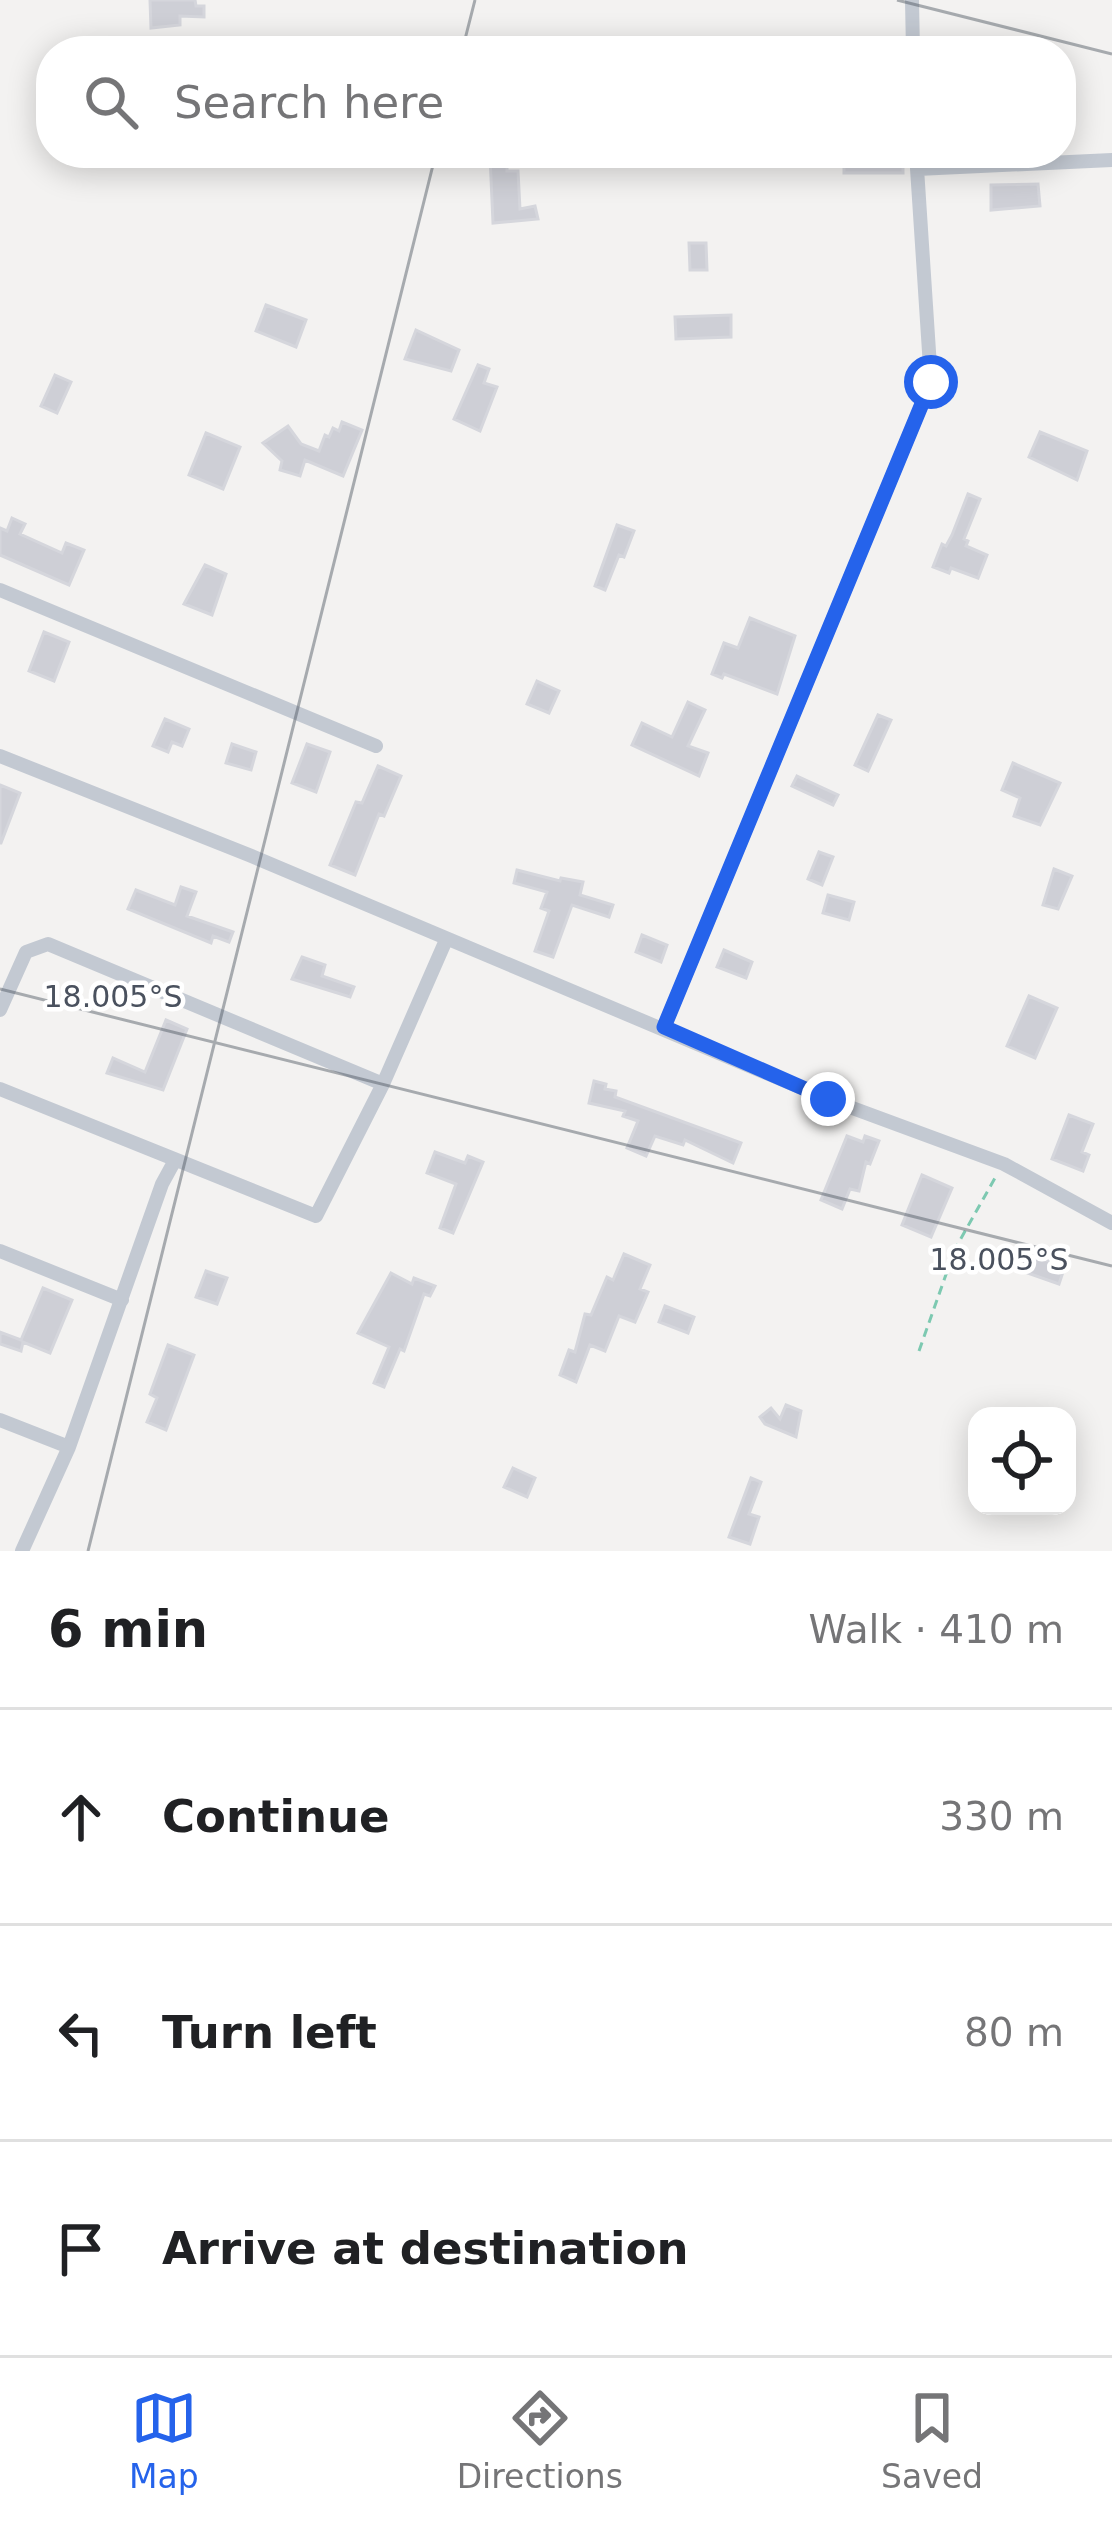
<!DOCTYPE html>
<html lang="en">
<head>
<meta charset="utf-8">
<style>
  :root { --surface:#fff; --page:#f2f2f2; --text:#202124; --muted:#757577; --line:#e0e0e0; --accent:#2563eb }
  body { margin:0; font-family:"DejaVu Sans",sans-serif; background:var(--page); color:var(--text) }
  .controls { position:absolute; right:36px; bottom:36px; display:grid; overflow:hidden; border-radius:24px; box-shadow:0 6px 30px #0003 }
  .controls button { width:108px; height:108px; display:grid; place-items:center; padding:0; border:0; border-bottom:3px solid var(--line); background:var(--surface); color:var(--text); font:60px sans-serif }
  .stop { position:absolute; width:36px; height:36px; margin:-27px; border:9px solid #2563eb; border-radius:50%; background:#fff }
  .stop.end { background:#2563eb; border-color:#fff; box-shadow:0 3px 12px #0008 }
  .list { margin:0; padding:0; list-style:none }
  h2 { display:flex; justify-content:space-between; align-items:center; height:156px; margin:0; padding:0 48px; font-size:51px }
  h2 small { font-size:39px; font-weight:400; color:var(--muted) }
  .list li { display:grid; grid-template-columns:78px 1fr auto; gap:36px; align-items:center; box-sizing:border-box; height:216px; padding:0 48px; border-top:3px solid var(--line) }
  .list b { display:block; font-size:45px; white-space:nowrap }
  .list em { font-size:39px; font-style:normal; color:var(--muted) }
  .icon { flex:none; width:66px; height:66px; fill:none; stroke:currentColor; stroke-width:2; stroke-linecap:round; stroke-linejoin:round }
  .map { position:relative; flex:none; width:1112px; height:1551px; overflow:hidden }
  .search { position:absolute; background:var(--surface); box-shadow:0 6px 30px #0003; left:36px; right:36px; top:36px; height:132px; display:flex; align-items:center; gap:30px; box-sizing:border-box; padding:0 42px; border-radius:48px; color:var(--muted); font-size:45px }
  .sheet { height:804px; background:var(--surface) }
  nav { display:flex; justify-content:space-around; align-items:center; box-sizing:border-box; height:168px; border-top:3px solid var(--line); background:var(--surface); font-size:33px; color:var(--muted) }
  nav a { display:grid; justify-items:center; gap:6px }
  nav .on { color:var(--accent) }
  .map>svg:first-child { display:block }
  .building { fill:#cecfd6; stroke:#d5d6dc; stroke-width:3 }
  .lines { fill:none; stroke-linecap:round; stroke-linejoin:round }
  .path { stroke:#7dc9b1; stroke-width:3; stroke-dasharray:9 6; stroke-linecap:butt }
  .street { stroke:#c3c9d2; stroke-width:14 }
  .route { stroke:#2563eb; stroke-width:15 }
  .ticks { fill:none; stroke:#4a515e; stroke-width:3; stroke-opacity:0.45 }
  .ticks-label { font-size:30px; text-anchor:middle; fill:#4a515e; stroke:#fff; stroke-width:9; stroke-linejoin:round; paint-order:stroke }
</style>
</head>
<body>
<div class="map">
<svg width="1112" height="1551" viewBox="0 0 1112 1551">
  <rect width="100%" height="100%" fill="#f3f2f1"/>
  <!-- building -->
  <path class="building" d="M150 0H195L196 6H204V17L180 16V25L151 28Z
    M844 153H894V162H903V173H844Z
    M490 156H507V171H518L520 209 535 206 538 219 493 223Z
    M1038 184 1040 206 991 210V185Z
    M689 243H706L707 270H690Z
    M266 305 306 320 296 347 256 331Z
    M731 315V337L676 339 675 317Z
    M416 330 459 350 451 371 405 359Z
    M478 365 489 369 484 383 497 387 480 431 454 419Z
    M55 375 71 382 57 413 41 406Z
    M342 422 362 430 343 476 305 460 300 476 280 470 282 461 263 443 288 426 301 444 319 451 325 435 329 437 333 428 339 431Z
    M1040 432 1087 451 1077 480 1029 457Z
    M206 433 240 447 223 489 189 475Z
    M968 494 980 499 964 539 968 541 966 546 987 555 978 578 951 568 949 573 933 567 942 544 946 546 952 535Z
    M12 518 25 524 20 534 62 553 66 543 84 550 69 585 0 555V528L7 531Z
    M617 525 634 531 624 557 619 555 605 590 595 586Z
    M205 565 226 574 212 615 184 604Z
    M750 618 795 636 777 694 724 674 722 678 712 674 724 643 738 648Z
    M44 632 69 642 54 681 29 671Z
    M537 681 559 691 549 713 527 704Z
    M688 702 705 710 688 746 708 753 699 776 632 745 642 723 672 737Z
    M878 715 891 720 868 771 855 765Z
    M165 719 189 729 182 746 172 742 168 752 153 746Z
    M232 744 256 752 251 770 226 763Z
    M307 744 330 752 316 792 292 783Z
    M1013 763 1060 783 1040 825 1014 816 1020 798 1002 790Z
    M378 766 401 776 384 816 379 814 355 875 330 865 356 802 362 803Z
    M797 776 838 795 833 805 792 786Z
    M0 785 20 793 1 843H0Z
    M819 852 833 857 822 885 808 879Z
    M1054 869 1072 876 1058 909 1043 905Z
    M517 870 560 881 561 878 583 882 580 895 613 905 609 917 572 905 553 957 535 951 549 911 541 908 547 892 514 883Z
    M181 887 196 892 187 916 233 932 229 942 213 936 211 943 128 909 136 890 175 905Z
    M828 895 854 902 849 920 823 913Z
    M642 935 667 945 661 962 636 952Z
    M724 950 752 962 746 978 717 967Z
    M302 957 325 965 322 976 354 987 350 997 292 979Z
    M1029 996 1057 1008 1035 1058 1007 1046Z
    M166 1020 187 1029 163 1090 107 1073 113 1058 145 1072Z
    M594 1081 606 1084 605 1089 616 1091 615 1097 741 1143 733 1163 685 1140 683 1145 655 1136 646 1156 627 1148 638 1121 623 1116 625 1111 589 1103Z
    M1069 1115 1093 1124 1082 1152 1089 1155 1083 1171 1052 1159Z
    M847 1136 863 1142 865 1136 879 1141 870 1164 866 1162 859 1191 850 1189 842 1209 821 1200Z
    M435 1152 465 1163 468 1156 483 1162 453 1233 440 1228 456 1184 427 1173Z
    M922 1175 952 1188 931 1237 902 1225Z
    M624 1254 650 1265 640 1289 648 1292 635 1322 619 1316 605 1351 590 1345 576 1382 560 1375 569 1350 575 1352 585 1314 591 1315 607 1277 613 1280Z
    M1027 1254 1065 1266 1059 1284 1022 1271Z
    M206 1271 227 1278 217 1304 196 1297Z
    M391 1273 412 1284 414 1278 435 1286 430 1296 424 1294 404 1351 400 1349 384 1387 374 1383 389 1347 358 1333Z
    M43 1288 72 1300 50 1353 23 1342 21 1351 0 1344V1332L21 1340Z
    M665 1306 694 1317 688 1333 659 1322Z
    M168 1345 194 1355 166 1430 147 1422 157 1398 150 1394Z
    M786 1405 801 1411 796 1437 765 1424 760 1417 771 1408 780 1419Z
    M513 1468 535 1478 527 1497 504 1487Z
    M751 1478 761 1482 749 1514 759 1517 750 1544 729 1537Z"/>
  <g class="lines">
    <!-- path -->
    <path class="path" d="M919 1351 955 1249 995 1178"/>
    <!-- street -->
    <path class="street" d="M912 0 913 51
      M917 169 1112 160
      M0 590 376 746
      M0 756 249 855 828 1099 1004 1164 1112 1223
      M0 1010 26 952 48 944 383 1084
      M664 1027 931 382 916 153
      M0 1089 316 1216 383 1084 446 940
      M0 1251 122 1300
      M0 1420 69 1447
      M22 1551 69 1447 162 1184 174 1162"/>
  </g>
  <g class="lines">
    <!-- route -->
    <path class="route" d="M828 1099 664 1027 931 382"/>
  </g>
  <!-- ticks -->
  <path class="ticks" d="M897 0 1112 54M462 51 475 0M0 989 1112 1266M88 1551 436 153"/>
  <g class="ticks-label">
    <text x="113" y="1007">18.005°S</text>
    <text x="999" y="1270">18.005°S</text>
  </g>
</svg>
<div class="controls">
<button><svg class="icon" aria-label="locate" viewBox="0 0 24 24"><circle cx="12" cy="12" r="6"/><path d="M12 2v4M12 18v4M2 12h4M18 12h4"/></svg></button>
</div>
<div class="stop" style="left:931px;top:382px"></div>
<div class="stop end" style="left:828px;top:1099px"></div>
<div class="search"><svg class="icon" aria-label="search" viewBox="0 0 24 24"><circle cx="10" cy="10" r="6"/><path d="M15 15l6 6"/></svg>Search here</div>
</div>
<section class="sheet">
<h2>6 min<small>Walk · 410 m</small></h2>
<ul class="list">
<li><svg class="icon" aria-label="ahead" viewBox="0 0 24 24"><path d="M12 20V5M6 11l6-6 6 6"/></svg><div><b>Continue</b></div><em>330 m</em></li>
<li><svg class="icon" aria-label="left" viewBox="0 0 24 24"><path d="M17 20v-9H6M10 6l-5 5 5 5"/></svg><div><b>Turn left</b></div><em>80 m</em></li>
<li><svg class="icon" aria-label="arrive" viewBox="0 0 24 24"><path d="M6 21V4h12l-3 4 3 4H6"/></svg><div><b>Arrive at destination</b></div></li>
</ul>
</section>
<nav>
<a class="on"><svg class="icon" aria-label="map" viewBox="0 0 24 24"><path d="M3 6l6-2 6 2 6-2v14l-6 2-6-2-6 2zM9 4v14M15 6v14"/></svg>Map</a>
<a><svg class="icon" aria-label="directions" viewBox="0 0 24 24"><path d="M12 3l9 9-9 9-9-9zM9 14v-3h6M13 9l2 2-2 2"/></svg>Directions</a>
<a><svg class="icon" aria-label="saved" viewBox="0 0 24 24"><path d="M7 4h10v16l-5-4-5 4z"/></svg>Saved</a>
</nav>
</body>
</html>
